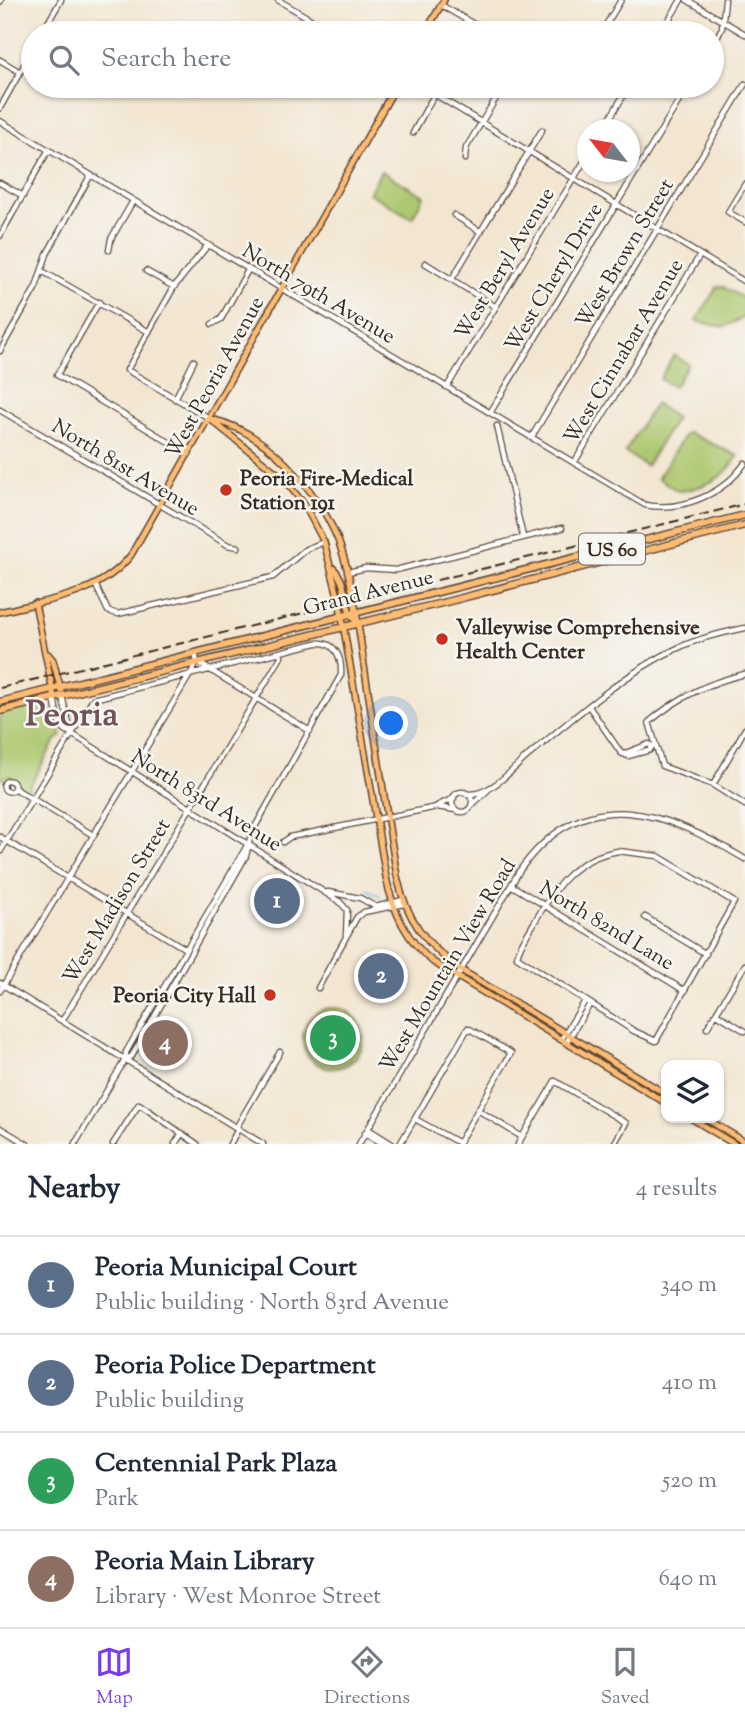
<!DOCTYPE html>
<html lang="en">
<head>
<meta charset="utf-8">
<style>
  :root { --surface:#fff; --page:#f6f6f7; --text:#1f2937; --muted:#747a83; --line:#e0e1e3; --accent:#7c3aed }
  body { margin:0; font-family:"Sorts Mill Goudy",serif; background:var(--page); color:var(--text) }
  .controls { position:absolute; right:21px; bottom:21px; display:grid; overflow:hidden; border-radius:14px; box-shadow:0 2px 5px #0004 }
  .controls button { width:63px; height:63px; display:grid; place-items:center; padding:0; border:0; border-bottom:2px solid var(--line); background:var(--surface); color:var(--text); font:35px sans-serif }
  .compass { position:absolute; left:577px; top:119px; width:63px; height:63px; border-radius:50%; background:var(--surface); box-shadow:0 2px 5px #0004; rotate:301deg }
  .you { position:absolute; left:392px; top:724px; width:24px; height:24px; margin:-18px; border:5px solid #fff; border-radius:50%; background:#1a73e8; box-shadow:0 0 0 10px #1a73e833 }
  .badge { display:grid; place-items:center; width:46px; height:46px; border-radius:50%; background:var(--accent); color:#fff; font-size:23px; font-weight:700 }
  .pin { position:absolute; translate:-50% -50%; border:4px solid #fff; box-shadow:0 2px 7px #0006 }
  .list { margin:0; padding:0; list-style:none }
  h2 { display:flex; justify-content:space-between; align-items:center; height:91px; margin:0; padding:0 28px; font-size:30px }
  h2 small { font-size:23px; font-weight:400; color:var(--muted) }
  .list li { display:grid; grid-template-columns:46px 1fr auto; gap:21px; align-items:center; box-sizing:border-box; height:98px; padding:0 28px; border-top:2px solid var(--line) }
  .list b { display:block; font-size:26px; white-space:nowrap }
  .list p { margin:0; font-size:23px; white-space:nowrap; color:var(--muted) }
  .list em { font-size:23px; font-style:normal; color:var(--muted) }
  .icon { flex:none; width:38px; height:38px; fill:none; stroke:currentColor; stroke-width:2; stroke-linecap:round; stroke-linejoin:round }
  .map { position:relative; flex:none; width:745px; height:1144px; overflow:hidden }
  .search { position:absolute; background:var(--surface); box-shadow:0 2px 5px #0004; left:21px; right:21px; top:21px; height:77px; display:flex; align-items:center; gap:18px; box-sizing:border-box; padding:0 24px; border-radius:38px; color:var(--muted); font-size:26px }
  .sheet { height:483px; background:var(--surface) }
  nav { display:flex; justify-content:space-around; align-items:center; box-sizing:border-box; height:98px; border-top:2px solid var(--line); background:var(--surface); font-size:19px; color:var(--muted) }
  nav a { display:grid; justify-items:center; gap:4px }
  nav .on { color:var(--accent) }
  .map>svg:first-child { display:block }
  .green { fill:#adc86f; stroke:#747946; stroke-width:2 }
  .lines { fill:none; stroke-linecap:round; stroke-linejoin:round }
  .stream { stroke:#78baed; stroke-width:2 }
  .minor-casing { stroke:#574639; stroke-width:7 }
  .major-casing { stroke:#574639; stroke-width:8 }
  .highway-casing { stroke:#574639; stroke-width:9 }
  .minor { stroke:#fff; stroke-width:4.5 }
  .major { stroke:#ffbb71; stroke-width:5 }
  .highway { stroke:#ffbb71; stroke-width:6 }
  .rail { stroke:#3b2a1e; stroke-width:2; stroke-dasharray:10 5; stroke-linecap:butt }
  .poi-dot { fill:#c8321e; stroke:#f6f6f2; stroke-width:2.5 }
  .labels { text-anchor:middle; stroke-width:5; stroke-linejoin:round; paint-order:stroke }
  .shield { fill:#f6f6f2; stroke:#73675e; stroke-width:2 }
  .shield-label { font-size:19px; font-weight:bold; fill:#3b2a1e }
  .street-label { font-size:21px; fill:#3b2a1e; stroke:#f6f6f2 }
  .poi-label { font-size:21px; font-weight:bold; fill:#3b2a1e; stroke:#f6f6f2; text-anchor:start }
  .town-label { font-size:35px; font-weight:bold; fill:#735359; stroke:#f6f6f2 }
</style>
</head>
<body>
<div class="map">
<svg width="745" height="1144" viewBox="0 0 745 1144">
  <rect width="100%" height="100%" fill="#f6f6f2"/>
  <filter id="ink" filterUnits="userSpaceOnUse"><feTurbulence type="fractalNoise" baseFrequency=".0143" numOctaves="2"/><feDisplacementMap in="SourceGraphic" scale="14" xChannelSelector="R" yChannelSelector="G"/><feConvolveMatrix kernelMatrix="1 2 1 2 8 2 1 2 1" color-interpolation-filters="sRGB"/></filter>
  <filter id="wash" filterUnits="userSpaceOnUse"><feTurbulence type="fractalNoise" baseFrequency=".00686" numOctaves="4" result="noise"/><feDisplacementMap in="SourceGraphic" scale="28" xChannelSelector="R" yChannelSelector="G"/><feGaussianBlur stdDeviation="1.57" result="paint"/><feColorMatrix in="noise" values="0 0 0 0 0 0 0 0 0 0 0 0 0 0 0 0 0 1.4 0 .05"/><feComposite in="paint" operator="in"/></filter>
  <g filter="url(#wash)">
    <rect width="100%" height="100%" fill="#f3e6d1"/>
    <!-- green -->
    <path class="green" d="M381 171 424 196 412 218 369 193Z
      M722 286 745 299V317L724 327 696 321 717 287Z
      M674 355 688 364 674 387 660 379Z
      M655 404 676 418 646 466 625 452Z
      M689 433 738 456C726 478 702 489 678 491L658 478 685 434Z
      M43 703 51 710 62 736 55 741 26 793 9 776 0 779V714Z
      M303 1038a30 30 0 1 1 60 0a30 30 0 1 1-60 0Z"/>
    <g class="lines">
      <!-- stream -->
      <path class="stream" d="M368 890 380 896"/>
    </g>
  </g>
  <g filter="url(#ink)">
    <g class="lines">
      <!-- minor casing -->
      <g class="minor-casing">
        <path id="minor" d="M278 0 334 33
          M687 0 745 34
          M0 2 1 0
          M441 5 489 33
          M42 33 61 0
          M601 33 621 0
          M661 33 681 0
          M712 46 722 28 725 0
          M0 60 20 72
          M421 86 745 282
          M0 108 33 49
          M0 121 645 505C682 512 724 494 745 463
          M603 130 629 86
          M413 133 439 86
          M465 159 466 148 495 100
          M0 183 23 196
          M745 184 728 212 745 222
          M454 215 481 232
          M0 236 48 151
          M208 245 174 287 127 370 209 418
          M109 250 111 239 133 201
          M425 263 496 307
          M42 271 149 332
          M146 271 174 287
          M452 279 542 130
          M99 302 57 375 189 454
          M212 324 221 319 248 270
          M0 351 36 287 47 254 90 176
          M447 387 588 155
          M175 399 194 361
          M0 410 228 545 238 547
          M490 413 688 86
          M497 426 523 537
          M531 438 745 84
          M574 463 700 255
          M348 572 366 568 396 570 562 528
          M96 586 108 611 118 614 273 577 306 549 324 542
          M197 662 310 731
          M745 674C707 683 679 697 649 722L662 766 713 785 745 805
          M62 696 71 732
          M54 697 58 720 64 729 340 902 347 910 346 936
          M590 708 621 753 628 756 650 750 652 746 649 744 623 754
          M3.5 786a5.5 5.5 0 1 1 11 0a5.5 5.5 0 1 1-11 0Z
          M713 785 745 729
          M14 788 93 835
          M452 802a10 10 0 1 1 20 0a10 10 0 1 1-20 0Z
          M467 794C491 796 512 769 529 755 573 718 626 672 678 648 699 638 722 633 745 628
          M472 805 491 787
          M437 806 454 798
          M0 837 184 948
          M283 842 290 837 437 807 456 810
          M618 851 658 856 734 902 656 1041 634 1031 517 957C519 945 528 934 534 923 555 887 574 858 618 851Z
          M0 852 93 699 316 643C336 641 342 658 341 675L251 834 246 856 132 1056 125 1060 75 1144
          M511 885 685 991
          M328 892 360 898 376 907 403 900
          M645 917 706 954
          M0 983 263 1144
          M318 988 357 917 364 912 404 904
          M0 991 191 673 197 662 195 653
          M717 1014 745 1031
          M62 1021 281 657 280 652
          M707 1028 745 965
          M561 1040 585 1001
          M566 1043 590 1004
          M125 1060 126 1052 248 844
          M478 1110 522 1137
          M415 1119 459 1143
          M0 1128 27 1144
          M236 1128 280 1052
          M368 1129 392 1144
          M365 1133 384 1144
          M113 1144 139 1104 197 1144
          M175 1144 182 1133
          M230 1144 238 1129
          M359 1144 520 870C585 779 666 812 745 859
          M400 1144 468 1028 511 1053 458 1144
          M518 1144 555 1081 626 1123 614 1144"/>
      </g>
      <!-- major casing -->
      <g class="major-casing">
        <path id="major" d="M425 33 444 0
          M210 419 282 477 304 504 324 542 339 600 386 877C393 911 406 940 433 962L666 1103
          M210 419C265 430 317 489 338 540 353 580 358 623 364 665 375 735 385 806 397 876 406 919 426 945 461 970L666 1094
          M333 568C349 583 342 607 357 623
          M35 603 54 697
          M0 612C47 600 99 596 131 555L396 86
          M48 654 53 660 61 690
          M691 1118 734 1144
          M705 1118 745 1142"/>
      </g>
      <!-- highway casing -->
      <g class="highway-casing">
        <path id="highway" d="M0 702 745 515
          M0 711 450 601 745 525"/>
      </g>
      <!-- minor -->
      <use href="#minor" class="minor"/>
      <!-- major -->
      <use href="#major" class="major"/>
      <!-- highway -->
      <use href="#highway" class="highway"/>
      <!-- rail -->
      <path class="rail" d="M0 688 745 504"/>
    </g>
  </g>
  <!-- markers -->
  <g class="poi-dot">
    <circle cx="226" cy="490" r="7"/>
    <circle cx="442" cy="639" r="7"/>
    <circle cx="270" cy="995" r="7"/>
  </g>
  <g class="labels">
    <!-- shield labels -->
    <rect class="shield" x="579" y="533.5" width="66" height="31" rx="5"/>
    <g class="shield-label">
      <text x="612" y="556">US 60</text>
    </g>
    <!-- street labels -->
    <g class="street-label">
      <text transform="translate(624 253) rotate(-59)" y="7">West Brown Street</text>
      <text transform="translate(504 263) rotate(-59)" y="7">West Beryl Avenue</text>
      <text transform="translate(553 277) rotate(-59)" y="7">West Cheryl Drive</text>
      <text transform="translate(319 293) rotate(31)" y="7">North 79th Avenue</text>
      <text transform="translate(623 351) rotate(-59)" y="7">West Cinnabar Avenue</text>
      <text transform="translate(214 377) rotate(-61)" y="7">West Peoria Avenue</text>
      <text transform="translate(126 467) rotate(31)" y="7">North 81st Avenue</text>
      <text transform="translate(368 592) rotate(-14)" y="7">Grand Avenue</text>
      <text transform="translate(207 800) rotate(32)" y="7">North 83rd Avenue</text>
      <text transform="translate(116 901) rotate(-59)" y="7">West Madison Street</text>
      <text transform="translate(607 925) rotate(31)" y="7">North 82nd Lane</text>
      <text transform="translate(447 965) rotate(-59)" y="7">West Mountain View Road</text>
    </g>
    <!-- poi labels -->
    <g class="poi-label">
      <text x="240" y="485">Peoria Fire-Medical<tspan x="240" dy="24">Station 191</tspan></text>
      <text x="456" y="634">Valleywise Comprehensive<tspan x="456" dy="24">Health Center</tspan></text>
      <text x="256" y="1002" text-anchor="end">Peoria City Hall</text>
    </g>
    <!-- town labels -->
    <g class="town-label">
      <text x="72" y="725">Peoria</text>
    </g>
  </g>
</svg>
<div class="controls">
<button><svg class="icon" aria-label="layers" viewBox="0 0 24 24"><path d="M12 4l9 5-9 5-9-5zM3 14l9 5 9-5"/></svg></button>
</div>
<svg class="compass" viewBox="-18 -18 36 36"><path d="M0-13l5 13h-10z" fill="#e53935"/><path d="M0 13l5-13h-10z" fill="#747a83"/></svg>
<div class="you"></div>
<div class="pin badge" style="left:277px;top:901px;background:#5c6f8a">1</div>
<div class="pin badge" style="left:381px;top:976px;background:#5c6f8a">2</div>
<div class="pin badge" style="left:333px;top:1038px;background:#2e9e5b">3</div>
<div class="pin badge" style="left:165px;top:1043px;background:#8d6e63">4</div>
<div class="search"><svg class="icon" aria-label="search" viewBox="0 0 24 24"><circle cx="10" cy="10" r="6"/><path d="M15 15l6 6"/></svg>Search here</div>
</div>
<section class="sheet">
<h2>Nearby<small>4 results</small></h2>
<ul class="list">
<li><span class="badge" style="background:#5c6f8a">1</span><div><b>Peoria Municipal Court</b><p>Public building · North 83rd Avenue</p></div><em>340 m</em></li>
<li><span class="badge" style="background:#5c6f8a">2</span><div><b>Peoria Police Department</b><p>Public building</p></div><em>410 m</em></li>
<li><span class="badge" style="background:#2e9e5b">3</span><div><b>Centennial Park Plaza</b><p>Park</p></div><em>520 m</em></li>
<li><span class="badge" style="background:#8d6e63">4</span><div><b>Peoria Main Library</b><p>Library · West Monroe Street</p></div><em>640 m</em></li>
</ul>
</section>
<nav>
<a class="on"><svg class="icon" aria-label="map" viewBox="0 0 24 24"><path d="M3 6l6-2 6 2 6-2v14l-6 2-6-2-6 2zM9 4v14M15 6v14"/></svg>Map</a>
<a><svg class="icon" aria-label="directions" viewBox="0 0 24 24"><path d="M12 3l9 9-9 9-9-9zM9 14v-3h6M13 9l2 2-2 2"/></svg>Directions</a>
<a><svg class="icon" aria-label="saved" viewBox="0 0 24 24"><path d="M7 4h10v16l-5-4-5 4z"/></svg>Saved</a>
</nav>
</body>
</html>
